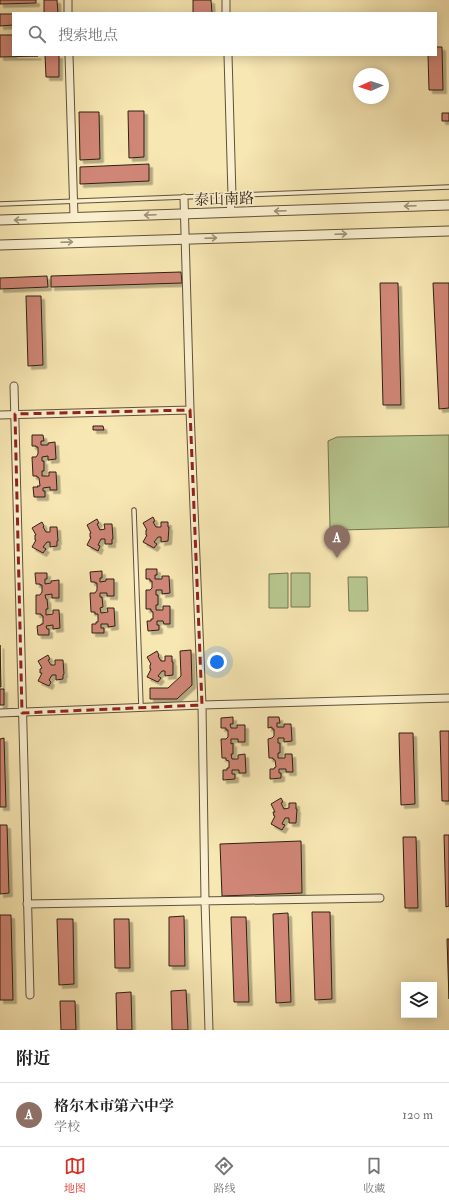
<!DOCTYPE html>
<html lang="zh">
<head>
<meta charset="utf-8">
<style>
  :root { --surface:#fff; --page:#f2f2f2; --text:#222; --muted:#767676; --line:#e0e0e0; --accent:#d93025 }
  body { margin:0; font-family:"IM FELL Double Pica","Noto Serif SC",serif; background:var(--page); color:var(--text) }
  .controls { position:absolute; right:12px; bottom:12px; display:grid; overflow:hidden; border-radius:0px; box-shadow:0 2px 10px #0003 }
  .controls button { width:36px; height:36px; display:grid; place-items:center; padding:0; border:0; border-bottom:1px solid var(--line); background:var(--surface); color:var(--text); font:20px sans-serif }
  .compass { position:absolute; left:353px; top:68px; width:36px; height:36px; border-radius:50%; background:var(--surface); box-shadow:0 2px 10px #0003; rotate:267deg }
  .you { position:absolute; left:217px; top:662px; width:14px; height:14px; margin:-10px; border:3px solid #fff; border-radius:50%; background:#1a73e8; box-shadow:0 0 0 6px #1a73e833 }
  .badge { display:grid; place-items:center; width:26px; height:26px; border-radius:50%; background:var(--accent); color:#fff; font-size:13px; font-weight:700 }
  .pin { position:absolute; translate:-50% -33px; filter:drop-shadow(0 1px 2px #0008) }
  .pin::after { content:''; position:absolute; top:21px; width:14px; height:12px; background:inherit; clip-path:polygon(0 0,100% 0,50% 100%) }
  .list { margin:0; padding:0; list-style:none }
  h2 { display:flex; justify-content:space-between; align-items:center; height:52px; margin:0; padding:0 16px; font-size:17px }
  h2 small { font-size:13px; font-weight:400; color:var(--muted) }
  .list li { display:grid; grid-template-columns:26px 1fr auto; gap:12px; align-items:center; box-sizing:border-box; height:64px; padding:0 16px; border-top:1px solid var(--line) }
  .list b { display:block; font-size:15px; white-space:nowrap }
  .list p { margin:0; font-size:13px; white-space:nowrap; color:var(--muted) }
  .list em { font-size:13px; font-style:normal; color:var(--muted) }
  .icon { flex:none; width:22px; height:22px; fill:none; stroke:currentColor; stroke-width:2; stroke-linecap:round; stroke-linejoin:round }
  .map { position:relative; flex:none; width:449px; height:1030px; overflow:hidden }
  .search { position:absolute; background:var(--surface); box-shadow:0 2px 10px #0003; left:12px; right:12px; top:12px; height:44px; display:flex; align-items:center; gap:10px; box-sizing:border-box; padding:0 14px; border-radius:0px; color:var(--muted); font-size:15px }
  .sheet { height:116px; background:var(--surface) }
  nav { display:flex; justify-content:space-around; align-items:center; box-sizing:border-box; height:56px; border-top:1px solid var(--line); background:var(--surface); font-size:11px; color:var(--muted) }
  nav a { display:grid; justify-items:center; gap:2px }
  nav .on { color:var(--accent) }
  .map>svg:first-child { display:block }
  .green { fill:#b8c790; stroke:#737450 }
  .building { fill:#d08676; stroke:#2e2110; filter:url(#shadow) }
  .lines { fill:none; stroke-linecap:round; stroke-linejoin:round }
  .service-casing { stroke:#605239; stroke-width:5.5 }
  .minor-casing { stroke:#605239; stroke-width:9 }
  .tertiary-casing { stroke:#605239; stroke-width:11 }
  .service { stroke:#faefce; stroke-width:3.5 }
  .minor { stroke:#faefce; stroke-width:7 }
  .tertiary { stroke:#faefce; stroke-width:9 }
  .oneway { stroke:#9e9278 }
  .marked { fill:none; stroke:#8f2418; stroke-width:3; stroke-dasharray:8 5; stroke-linejoin:round }
  .labels { text-anchor:middle; stroke-width:3.5; stroke-linejoin:round; paint-order:stroke }
  .street-label { font-size:15px; fill:#2e2110; stroke:#faefce }
</style>
</head>
<body>
<div class="map">
<svg width="449" height="1030" viewBox="0 0 449 1030">
  <defs>
    <filter id="shadow"><feDropShadow dx="3.5" dy="3.5" stdDeviation="0" flood-color="#0004"/></filter>
  </defs>
  <rect width="100%" height="100%" fill="#f7e7b3"/>
  <filter id="stains"><feTurbulence type="fractalNoise" baseFrequency=".005" numOctaves="4"/><feColorMatrix values="0 0 0 0 .2 0 0 0 0 .09 0 0 0 0 .02 0 0 0 .5 -.17"/></filter>
  <radialGradient id="worn" r=".72"><stop offset=".6" stop-color="#630" stop-opacity="0"/><stop offset="1" stop-color="#630" stop-opacity=".3"/></radialGradient>
  <!-- green -->
  <path class="green" d="M449 435V527L342 530 330 528 328 441 337 437Z
    M288 573V608H269V574Z
    M291 573H310V607H291Z
    M348 577H367L368 611H349Z"/>
  <!-- building -->
  <path class="building" d="M0 0H36V3L0 4Z
    M44 0H57L58 13H44Z
    M193 0H211L212 13H193Z
    M0 14H13V25L0 26Z
    M0 35H13V55L38 56 0 57Z
    M436 47H442L443 90H429L428 55H436Z
    M45 55H59V77H46Z
    M128 111H144V157L129 158Z
    M79 112H99L100 159 80 160Z
    M442 113H449V121H442Z
    M149 164V181L80 184V167Z
    M181 272 182 283 51 287V276Z
    M47 276 48 287 0 289V278Z
    M380 283H398L401 405H383Z
    M433 283H449V408L439 409Z
    M26 296H41L43 365 28 366Z
    M93 426H103L104 430H93Z
    M32 435H43L44 441H41V445H48V443L55 442 56 459 48 460V456L42 457V461H44V471H42V476H49V472H56L57 490H50V487L43 488V491H45V497H34L33 487H38L37 486H40L39 478 37 477V476H33L32 457H36L38 454V447H36V446H32Z
    M153 517 155 521 153 522 156 527H161V522H168V527H169L168 541 161 542V537H158L154 542 157 544 154 548 143 542 147 535H146V530H147L143 523Z
    M97 519 99 523 97 524 100 530 105 529 104 524H112L113 539H112V544H105V539H101L98 545 100 546 98 551 87 545 91 537H90V533H91L87 525Z
    M42 522 44 526 43 527 46 532H50V527H57L58 541H57V546L50 547V542H47L43 547 46 549 43 553 32 547 36 540H35V535H36L32 528Z
    M146 569H157V575H155V579H162V576H169L170 593 162 594V590H156V595H158V605H156V610H163V606H170V624H164L163 621H157V625H159V630L148 631 147 621H151V619H153V612L151 611V609H146V590H150L152 588V581H150V579H146Z
    M102 571V578H100V582L106 581V579H114V596H107V593H100V597H102L103 607 100 608 101 613 108 612 107 608H114L115 626 108 627V624H101V628H104V633H92V624H96V622H98V614H95V612H91L90 593H95L97 590V583H95V582H91L90 572Z
    M35 573H47V579H45V584L51 583V581L59 580V598H52V594L45 595 46 599H47L48 609H46V615L53 614V610H59L60 628 53 629V625L46 626 47 629H49V635H38L37 626 41 625V624H43V616L41 615V614H36V595H40L42 592V585H40V584H36Z
    M0 645 1 687H0Z
    M191 650 192 685 177 699H150V688H168L181 676 180 651Z
    M157 651 159 655 158 656 161 661H165V656H172V662H173V675L165 676V671H162L158 676 161 678 158 682 147 677 151 669H150V665L151 664 147 657Z
    M48 655 50 659 48 660 51 665H55V660H63L64 674 63 675V679L56 680V675H52L49 680 51 682 49 686 38 681 42 673H40V669L42 668 38 661Z
    M0 689H4V705H0Z
    M233 717V724H230L231 728H237V725H245V742H238V739H231V744L233 743V754H231L232 759H238V755L245 754 246 773H239V770H232V774H235V779L223 780V770H227V768H229V761L226 760V758H222L221 739H226L228 737V730H226V728H221V718Z
    M268 717H279L280 723H277V727H284V724H291L292 741 284 742V738H278V743H280V753H278V758H285V754H292L293 772H286V769H279V773H281V778L270 779V769H274V768L276 767 275 760 273 759V758H269L268 739 272 738 274 736V729H272V727L268 728Z
    M440 731H449V801H442Z
    M399 733H413L415 804 401 805Z
    M4 738 6 807H0V739Z
    M281 798 283 802 281 803 284 809 289 808V803H296V809H297L296 823H289V818H285L282 824 285 825 282 830 271 824 275 816H274L273 812H275L271 804Z
    M0 825H7L9 893 0 894Z
    M444 835H449V906L446 907Z
    M403 837H416L418 908H405Z
    M301 841 302 893 222 896 220 844Z
    M312 912H330L332 999 315 1000Z
    M288 913 291 1002 276 1003 273 914Z
    M0 915H11L13 1000H0Z
    M184 916 185 966H169V917Z
    M231 917H246L249 1002H234Z
    M57 919H73L74 984 59 985Z
    M114 919H129L130 968H115Z
    M447 939H449V999Z
    M186 990 188 1030H172L171 991Z
    M131 992 132 1030H117L116 993Z
    M60 1001H75L76 1030H61Z"/>
  <g class="lines">
    <!-- service casing -->
    <g class="service-casing">
      <path id="service" d="M0 204 449 187
        M134 510 141 707"/>
    </g>
    <!-- minor casing -->
    <g class="minor-casing">
      <path id="minor" d="M68 0V13
        M226 0V13
        M69 55 74 217
        M228 55 232 196 230 212
        M184 198 190 410 202 705 205 901 209 1030
        M14 386 30 995
        M0 415 190 410
        M0 713 202 705 449 698
        M27 904 380 898"/>
    </g>
    <!-- tertiary casing -->
    <g class="tertiary-casing">
      <path id="tertiary" d="M0 220 449 205
        M0 245 449 231"/>
    </g>
    <!-- service -->
    <use href="#service" class="service"/>
    <!-- minor -->
    <use href="#minor" class="minor"/>
    <!-- tertiary -->
    <use href="#tertiary" class="tertiary"/>
  </g>
  <!-- one-way arrows -->
  <defs><path id="oneway-shaft" d="M-6 0H5M1.5-3L5.5 0L1.5 3" fill="none" stroke-width="1.6" stroke-linecap="round" stroke-linejoin="round"/></defs>
  <g class="oneway">
    <use href="#oneway-shaft" transform="translate(410 206) rotate(178)"/>
    <use href="#oneway-shaft" transform="translate(280 211) rotate(178)"/>
    <use href="#oneway-shaft" transform="translate(150 215) rotate(178)"/>
    <use href="#oneway-shaft" transform="translate(20 220) rotate(178)"/>
    <use href="#oneway-shaft" transform="translate(341 234) rotate(-2)"/>
    <use href="#oneway-shaft" transform="translate(211 238) rotate(-2)"/>
    <use href="#oneway-shaft" transform="translate(67 242) rotate(-2)"/>
  </g>
  <!-- marked area -->
  <path class="marked" d="M190 410 202 705 22 713 15 414Z"/>
  <g class="labels">
    <!-- street labels -->
    <g class="street-label">
      <text transform="translate(224 199) rotate(-2)" y="5">泰山南路</text>
    </g>
  </g>
  <rect width="100%" height="100%" filter="url(#stains)"/>
  <rect width="100%" height="100%" fill="url(#worn)"/>
</svg>
<div class="controls">
<button><svg class="icon" aria-label="layers" viewBox="0 0 24 24"><path d="M12 4l9 5-9 5-9-5zM3 14l9 5 9-5"/></svg></button>
</div>
<svg class="compass" viewBox="-18 -18 36 36"><path d="M0-13l5 13h-10z" fill="#e53935"/><path d="M0 13l5-13h-10z" fill="#767676"/></svg>
<div class="you"></div>
<div class="pin badge" style="left:337px;top:558px;background:#8d6e63">A</div>
<div class="search"><svg class="icon" aria-label="search" viewBox="0 0 24 24"><circle cx="10" cy="10" r="6"/><path d="M15 15l6 6"/></svg>搜索地点</div>
</div>
<section class="sheet">
<h2>附近<small></small></h2>
<ul class="list">
<li><span class="badge" style="background:#8d6e63">A</span><div><b>格尔木市第六中学</b><p>学校</p></div><em>120 m</em></li>
</ul>
</section>
<nav>
<a class="on"><svg class="icon" aria-label="map" viewBox="0 0 24 24"><path d="M3 6l6-2 6 2 6-2v14l-6 2-6-2-6 2zM9 4v14M15 6v14"/></svg>地图</a>
<a><svg class="icon" aria-label="directions" viewBox="0 0 24 24"><path d="M12 3l9 9-9 9-9-9zM9 14v-3h6M13 9l2 2-2 2"/></svg>路线</a>
<a><svg class="icon" aria-label="saved" viewBox="0 0 24 24"><path d="M7 4h10v16l-5-4-5 4z"/></svg>收藏</a>
</nav>
</body>
</html>
